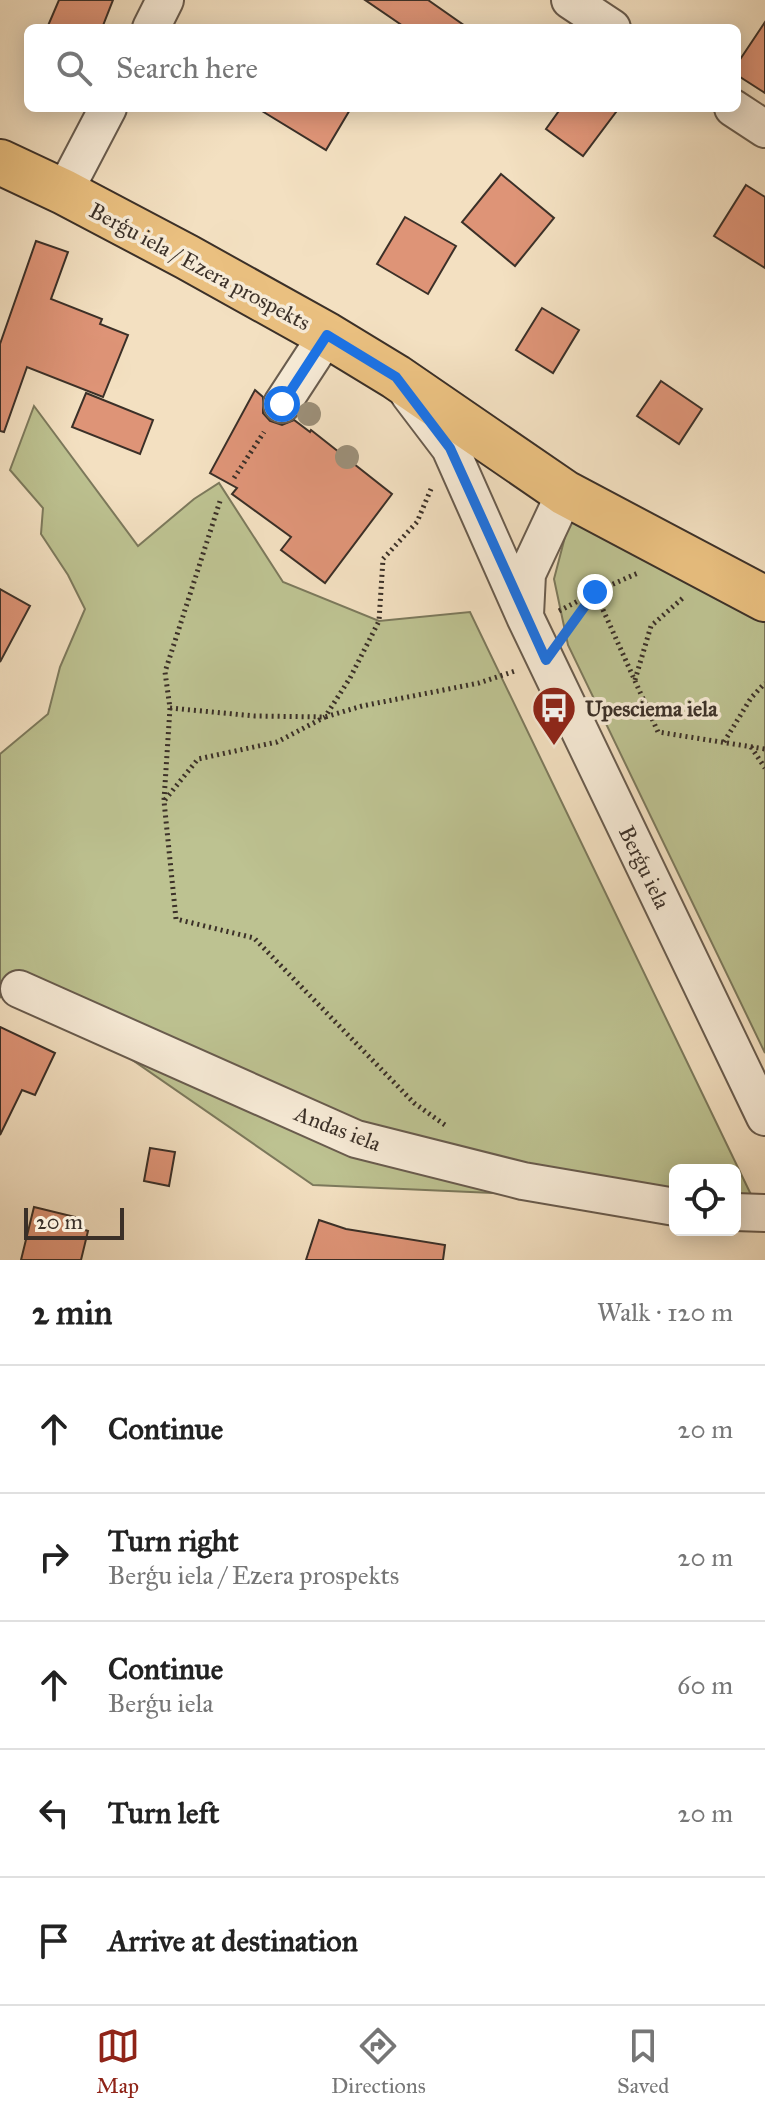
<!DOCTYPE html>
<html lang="en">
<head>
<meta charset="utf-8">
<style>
  :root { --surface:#fff; --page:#f2f2f2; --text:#222; --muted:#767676; --line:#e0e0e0; --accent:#8f2418 }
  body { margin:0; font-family:"IM FELL Great Primer",serif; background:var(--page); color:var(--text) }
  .controls { position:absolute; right:24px; bottom:24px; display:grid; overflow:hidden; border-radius:12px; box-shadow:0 4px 20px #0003 }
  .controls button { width:72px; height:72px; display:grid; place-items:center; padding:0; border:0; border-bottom:2px solid var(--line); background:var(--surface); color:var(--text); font:40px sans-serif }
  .scale { position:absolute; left:24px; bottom:20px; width:100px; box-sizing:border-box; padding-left:8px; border:4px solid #3b3028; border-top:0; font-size:22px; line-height:28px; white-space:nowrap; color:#3b3028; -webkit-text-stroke:6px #f7ebd7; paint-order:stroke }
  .stop { position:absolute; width:24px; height:24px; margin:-18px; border:6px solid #1a73e8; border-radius:50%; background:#fff }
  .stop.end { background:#1a73e8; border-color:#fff; box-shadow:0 2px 8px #0008 }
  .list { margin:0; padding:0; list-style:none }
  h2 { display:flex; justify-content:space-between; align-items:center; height:104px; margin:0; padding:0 32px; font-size:34px }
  h2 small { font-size:26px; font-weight:400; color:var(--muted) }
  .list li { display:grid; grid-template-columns:52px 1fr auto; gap:24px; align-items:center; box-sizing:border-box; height:128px; padding:0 32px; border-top:2px solid var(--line) }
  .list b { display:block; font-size:30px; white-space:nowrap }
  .list p { margin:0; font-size:26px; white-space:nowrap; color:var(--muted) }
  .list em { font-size:26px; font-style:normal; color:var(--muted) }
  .icon { flex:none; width:44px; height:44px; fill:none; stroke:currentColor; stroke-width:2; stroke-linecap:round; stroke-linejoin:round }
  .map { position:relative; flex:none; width:765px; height:1260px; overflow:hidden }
  .search { position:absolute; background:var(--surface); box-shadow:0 4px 20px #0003; left:24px; right:24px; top:24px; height:88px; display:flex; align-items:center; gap:20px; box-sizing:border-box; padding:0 28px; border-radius:12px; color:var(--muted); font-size:30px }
  .sheet { height:744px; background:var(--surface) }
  nav { display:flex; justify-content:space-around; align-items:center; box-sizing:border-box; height:112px; border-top:2px solid var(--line); background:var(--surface); font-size:22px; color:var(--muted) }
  nav a { display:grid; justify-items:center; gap:4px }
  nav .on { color:var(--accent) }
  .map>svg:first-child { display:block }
  .green { fill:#bdc291; stroke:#7c795c; stroke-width:2 }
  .building { fill:#de9477; stroke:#3b3028; stroke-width:2 }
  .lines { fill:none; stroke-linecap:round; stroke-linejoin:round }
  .minor-casing { stroke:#695c4e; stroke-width:40 }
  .major-casing { stroke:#3b3028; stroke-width:48 }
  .path { stroke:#3b3028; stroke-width:5; stroke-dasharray:2 4; stroke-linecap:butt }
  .minor { stroke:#f7ebd7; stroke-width:36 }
  .major { stroke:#eac080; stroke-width:44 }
  .tree { fill:#9c8f78 }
  .route { stroke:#1a73e8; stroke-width:10 }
  .labels { text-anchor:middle; stroke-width:7; stroke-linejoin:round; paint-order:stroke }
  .street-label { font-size:22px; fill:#3b3028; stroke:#f7ebd7 }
  .poi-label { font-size:22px; font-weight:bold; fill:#3b3028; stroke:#f7ebd7; text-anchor:start }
</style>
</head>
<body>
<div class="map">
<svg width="765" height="1260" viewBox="0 0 765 1260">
  <rect width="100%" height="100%" fill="#f3e0c1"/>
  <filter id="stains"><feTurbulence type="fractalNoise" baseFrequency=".0025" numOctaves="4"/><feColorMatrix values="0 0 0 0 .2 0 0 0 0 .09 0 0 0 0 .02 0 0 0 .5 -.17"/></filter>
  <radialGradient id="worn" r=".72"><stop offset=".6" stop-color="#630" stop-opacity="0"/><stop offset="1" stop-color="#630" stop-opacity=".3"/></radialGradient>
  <!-- green -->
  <path class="green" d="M34 406 138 546 194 499 219 483 283 582 379 621 470 612 756 1205 735 1204V1170H675V1201L313 1185 11 976 0 998V754L48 714 60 667 85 609 68 575 41 534 43 508 10 470Z
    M572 510 765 613V1053L568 645 554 579Z"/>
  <!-- building -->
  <path class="building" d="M59 0H113L102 28H47Z
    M365 0H428L468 28H406Z
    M765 22V93L737 75V64Z
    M257 108H351L326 150Z
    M561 108H619L583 156 546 129Z
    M501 174 554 218 515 266 462 222Z
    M746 185 765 197V268L714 236Z
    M405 217 456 246 428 294 377 264Z
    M36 241 68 252 51 299 102 319 100 324 128 335 103 397 27 367 4 432 0 431V344Z
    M542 308 579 330 553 373 516 350Z
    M661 381 702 409 679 444 637 416Z
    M255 390 263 397V413L270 421 282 425 294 420 310 432 311 430 392 494 325 583 281 550 291 537 232 494 237 488 210 473Z
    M86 393 153 420 140 454 72 427Z
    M0 589 30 606 0 662Z
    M0 1027 55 1053 35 1095 22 1090 0 1135Z
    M150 1148 175 1152 169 1186 144 1181Z
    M34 1207 75 1217 73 1226 88 1231 81 1260H21Z
    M319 1220 346 1229 445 1245 443 1260H306Z"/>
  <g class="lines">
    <!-- minor casing -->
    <g class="minor-casing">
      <path id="minor" d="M570 0 612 28
        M151 28 165 0
        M733 108 765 129
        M64 192 108 108
        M409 394 450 448 525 617 765 1117
        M282 404 327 335
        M525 615 527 574 565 493
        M19 989 356 1139 523 1181 675 1207
        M735 1212 765 1213"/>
    </g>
    <!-- major casing -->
    <g class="major-casing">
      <path id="major" d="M0 162 64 192 187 257 327 335 396 377 565 493 765 599"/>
    </g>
    <!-- path -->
    <path class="path" d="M234 478 264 432
      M431 489 417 522 383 559 379 621 350 678 325 717 277 742 198 759 164 801 176 919 254 938 414 1103 445 1125
      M559 611 595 592 658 732 765 749
      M568 630 595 592 638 573
      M635 680 651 626 684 597
      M170 708 255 716 325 717 362 706 479 683 515 671
      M724 742 751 698 765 683
      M751 747 765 768
      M164 800 170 708 165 672 221 498"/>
    <!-- minor -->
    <use href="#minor" class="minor"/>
    <!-- major -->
    <use href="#major" class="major"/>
  </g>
  <!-- trees -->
  <g class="tree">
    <circle cx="309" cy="414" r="12"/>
    <circle cx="347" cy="457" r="12"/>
  </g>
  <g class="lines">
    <!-- route -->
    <path class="route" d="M282 404 327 335 396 377 450 448 546 660 595 592"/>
  </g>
  <!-- icons -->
  <defs>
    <g id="bus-pin" transform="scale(2.3)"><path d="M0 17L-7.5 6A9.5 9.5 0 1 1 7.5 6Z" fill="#8f2418" stroke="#f7ebd7"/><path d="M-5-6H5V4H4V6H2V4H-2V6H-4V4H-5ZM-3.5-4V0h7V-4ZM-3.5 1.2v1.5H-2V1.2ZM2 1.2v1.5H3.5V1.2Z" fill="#fff"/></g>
  </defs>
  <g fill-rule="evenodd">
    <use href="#bus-pin" x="554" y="708"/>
  </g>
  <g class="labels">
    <!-- street labels -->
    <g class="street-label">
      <text transform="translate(200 266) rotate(28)" y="8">Berģu iela / Ezera prospekts</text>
      <text transform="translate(645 867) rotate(64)" y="8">Berģu iela</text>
      <text transform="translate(338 1128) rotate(21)" y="8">Andas iela</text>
    </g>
    <!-- poi labels -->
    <g class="poi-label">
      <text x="585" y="716">Upesciema iela</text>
    </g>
  </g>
  <rect width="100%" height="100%" filter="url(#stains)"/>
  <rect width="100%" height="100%" fill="url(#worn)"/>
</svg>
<div class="controls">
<button><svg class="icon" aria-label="locate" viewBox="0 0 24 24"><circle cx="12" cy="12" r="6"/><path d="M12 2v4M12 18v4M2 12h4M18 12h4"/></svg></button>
</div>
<div class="scale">20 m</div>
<div class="stop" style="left:282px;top:404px"></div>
<div class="stop end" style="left:595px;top:592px"></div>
<div class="search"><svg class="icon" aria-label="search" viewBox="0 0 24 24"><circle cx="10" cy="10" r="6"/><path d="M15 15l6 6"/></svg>Search here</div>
</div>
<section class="sheet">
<h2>2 min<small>Walk · 120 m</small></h2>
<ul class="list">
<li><svg class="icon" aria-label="ahead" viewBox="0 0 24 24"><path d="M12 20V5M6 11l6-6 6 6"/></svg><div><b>Continue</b></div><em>20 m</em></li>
<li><svg class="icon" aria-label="right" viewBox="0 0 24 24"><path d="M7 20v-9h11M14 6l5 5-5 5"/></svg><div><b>Turn right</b><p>Berģu iela / Ezera prospekts</p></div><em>20 m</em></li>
<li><svg class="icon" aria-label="ahead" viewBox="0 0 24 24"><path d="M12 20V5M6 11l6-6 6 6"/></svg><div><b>Continue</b><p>Berģu iela</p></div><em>60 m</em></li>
<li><svg class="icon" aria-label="left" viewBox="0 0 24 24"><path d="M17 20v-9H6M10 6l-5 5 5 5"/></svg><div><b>Turn left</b></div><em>20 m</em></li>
<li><svg class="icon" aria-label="arrive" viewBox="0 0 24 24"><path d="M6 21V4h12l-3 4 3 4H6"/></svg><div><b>Arrive at destination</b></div></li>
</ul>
</section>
<nav>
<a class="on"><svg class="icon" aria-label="map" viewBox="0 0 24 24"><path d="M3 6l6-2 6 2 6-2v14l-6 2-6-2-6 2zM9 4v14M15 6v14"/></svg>Map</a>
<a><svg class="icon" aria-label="directions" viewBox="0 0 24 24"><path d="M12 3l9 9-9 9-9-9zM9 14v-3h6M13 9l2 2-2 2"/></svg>Directions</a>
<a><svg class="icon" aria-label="saved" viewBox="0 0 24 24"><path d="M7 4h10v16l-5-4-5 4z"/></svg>Saved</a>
</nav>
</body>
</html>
